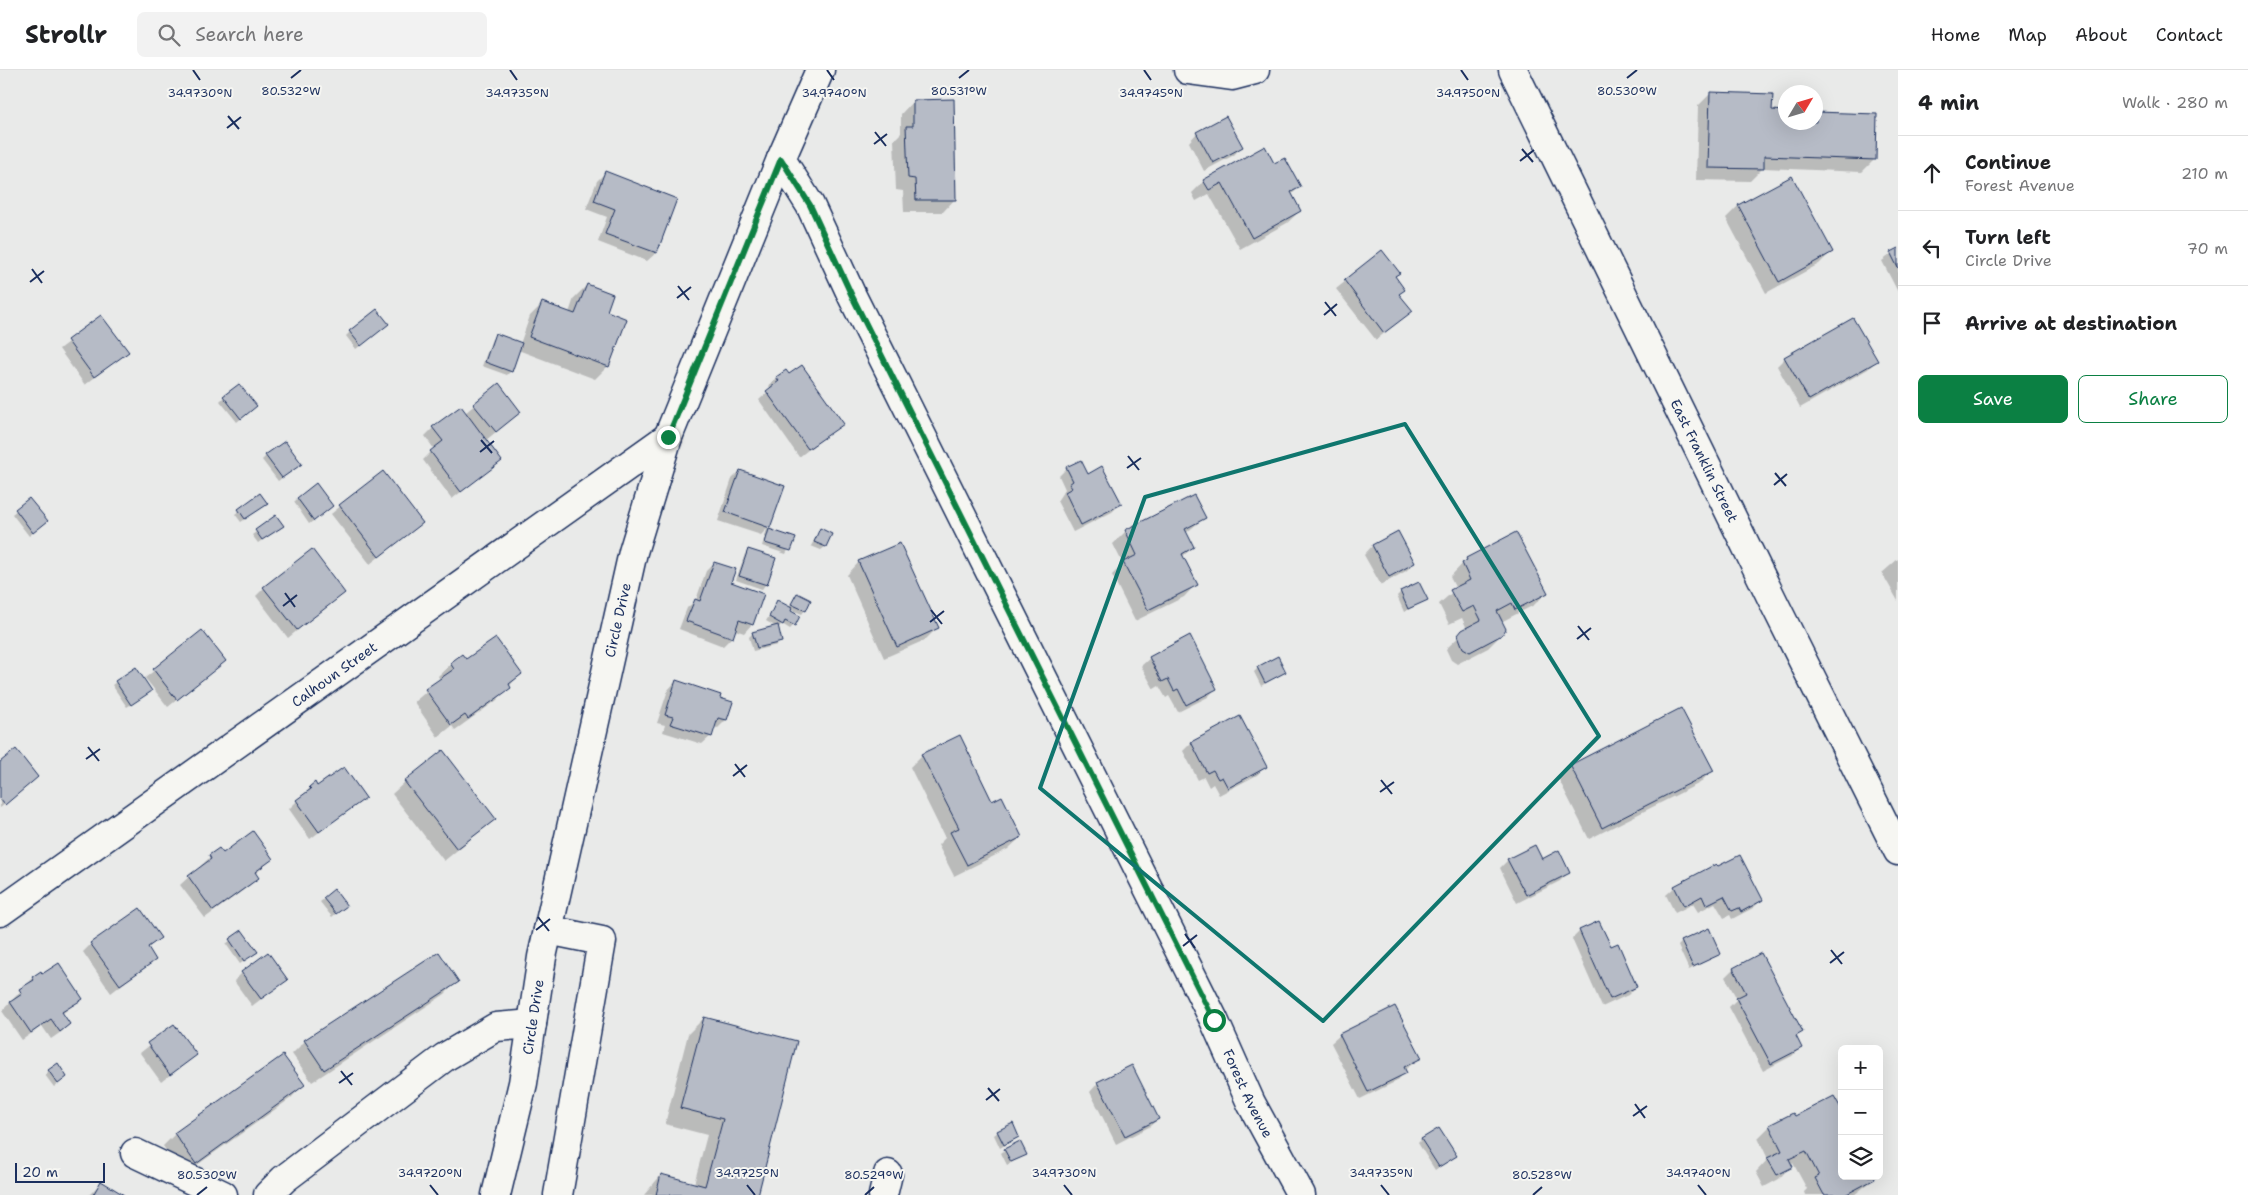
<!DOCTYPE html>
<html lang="en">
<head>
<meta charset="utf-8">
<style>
  :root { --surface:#fff; --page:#f2f2f2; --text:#202124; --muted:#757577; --line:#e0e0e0; --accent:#0b8043 }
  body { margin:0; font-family:"Shantell Sans",sans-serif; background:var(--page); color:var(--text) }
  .controls { position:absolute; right:15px; bottom:15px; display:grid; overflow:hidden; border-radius:8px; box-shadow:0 5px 20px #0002 }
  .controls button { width:45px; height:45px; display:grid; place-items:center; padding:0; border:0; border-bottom:1px solid var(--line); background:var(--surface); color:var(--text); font:25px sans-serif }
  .compass { position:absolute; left:1778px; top:15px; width:45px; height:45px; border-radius:50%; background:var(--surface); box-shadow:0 5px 20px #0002; rotate:52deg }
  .scale { position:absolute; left:15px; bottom:12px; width:90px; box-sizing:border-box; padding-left:5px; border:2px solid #1b2f5e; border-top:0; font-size:14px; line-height:18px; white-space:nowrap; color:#1b2f5e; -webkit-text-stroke:4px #f6f6f2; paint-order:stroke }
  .stop { position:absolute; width:15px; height:15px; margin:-11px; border:4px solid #0b8043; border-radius:50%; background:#fff }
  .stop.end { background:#0b8043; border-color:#fff; box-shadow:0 1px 5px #0008 }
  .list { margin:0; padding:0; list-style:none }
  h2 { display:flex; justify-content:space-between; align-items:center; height:65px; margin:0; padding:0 20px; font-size:21px }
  h2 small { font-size:16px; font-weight:400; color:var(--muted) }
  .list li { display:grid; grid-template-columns:32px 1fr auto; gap:15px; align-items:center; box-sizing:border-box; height:75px; padding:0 20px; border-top:1px solid var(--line) }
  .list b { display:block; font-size:19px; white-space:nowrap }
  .list p { margin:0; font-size:16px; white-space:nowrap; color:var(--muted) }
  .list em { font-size:16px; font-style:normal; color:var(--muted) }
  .actions { display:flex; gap:10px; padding:15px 20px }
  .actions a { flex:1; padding:11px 0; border:1px solid var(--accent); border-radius:8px; text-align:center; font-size:18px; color:var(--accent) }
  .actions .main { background:var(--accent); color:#fff }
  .icon { flex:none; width:28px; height:28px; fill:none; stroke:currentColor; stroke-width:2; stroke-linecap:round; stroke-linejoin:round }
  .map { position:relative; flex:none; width:1898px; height:1125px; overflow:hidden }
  header { display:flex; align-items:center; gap:30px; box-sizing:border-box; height:70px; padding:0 25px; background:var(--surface); border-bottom:1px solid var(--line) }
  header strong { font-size:24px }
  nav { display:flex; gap:28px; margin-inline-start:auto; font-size:18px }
  .search { width:350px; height:45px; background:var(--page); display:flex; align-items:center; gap:12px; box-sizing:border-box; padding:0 18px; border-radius:8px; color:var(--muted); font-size:19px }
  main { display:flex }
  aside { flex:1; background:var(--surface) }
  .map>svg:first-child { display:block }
  .shadow { fill:#0003 }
  .building { fill:#b6bbc6; stroke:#1b2f5e }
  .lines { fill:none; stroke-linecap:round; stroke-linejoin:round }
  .minor-casing { stroke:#1b2f5e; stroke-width:31 }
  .major-casing { stroke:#1b2f5e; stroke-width:31 }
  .minor { stroke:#f6f6f2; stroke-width:28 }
  .major { stroke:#f6f6f2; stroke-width:28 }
  .route { stroke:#0b8043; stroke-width:6 }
  .marked { fill:none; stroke:#0f766e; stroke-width:4; stroke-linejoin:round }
  .ticks { fill:none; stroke:#1b2f5e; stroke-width:2 }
  .labels { text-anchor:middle; stroke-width:4; stroke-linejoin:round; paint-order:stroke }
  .street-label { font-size:14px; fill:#1b2f5e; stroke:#f6f6f2 }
  .ticks-label { font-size:12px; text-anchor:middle; fill:#1b2f5e; stroke:#f6f6f2; stroke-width:4; stroke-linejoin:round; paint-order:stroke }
</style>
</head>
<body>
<header>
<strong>Strollr</strong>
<div class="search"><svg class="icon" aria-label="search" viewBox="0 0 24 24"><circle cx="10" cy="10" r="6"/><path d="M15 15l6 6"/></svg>Search here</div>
<nav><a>Home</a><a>Map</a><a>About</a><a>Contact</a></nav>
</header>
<main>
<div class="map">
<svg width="1898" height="1125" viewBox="0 0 1898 1125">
  <rect width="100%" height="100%" fill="#e9eae9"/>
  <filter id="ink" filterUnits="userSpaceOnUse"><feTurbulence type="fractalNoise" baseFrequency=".02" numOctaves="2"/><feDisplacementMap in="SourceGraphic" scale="10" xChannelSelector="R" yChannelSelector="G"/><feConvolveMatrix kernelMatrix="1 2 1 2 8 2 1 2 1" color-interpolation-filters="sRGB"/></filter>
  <g filter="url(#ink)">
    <!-- shadow -->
    <path class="shadow" d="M1711 23 1786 52H1816V43L1876 45 1875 89 1862 102 1763 98 1750 111 1696 110 1698 36Z
      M913 31 955 129 943 142H904L903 121 896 120 894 70 901 63V44Z
      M1197 63 1242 76 1234 85 1204 101 1189 72Z
      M1274 95 1300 116 1291 125 1300 141 1287 153 1240 179 1209 124 1196 131 1192 123 1204 111Z
      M605 103 675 130 656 183 647 191 598 172 607 147 586 139 597 111Z
      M1791 108 1831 182 1819 194 1766 223 1726 148 1738 136Z
      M1898 179V222L1882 191Z
      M1382 182 1398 225 1411 241 1376 270 1336 219Z
      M587 215 605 242 608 296 595 309 518 280 511 301 507 305 482 296 492 269 496 265 520 274 530 246 542 234 569 243 574 228Z
      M101 247 127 282 85 315 59 279Z
      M383 258 356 279 346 266 350 262Z
      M1785 288 1876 291 1868 299 1800 338 1777 296Z
      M777 308 843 353 799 387 759 330 771 319 769 316Z
      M499 315 520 342 485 371 500 391 452 429 423 390 434 379 425 366 433 358 465 343Z
      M224 327 251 340 237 352 220 331Z
      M266 386 296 397 278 411 262 390Z
      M1067 398 1088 405 1120 434 1112 442 1073 462 1057 431 1065 419 1059 406Z
      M740 401 769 457 761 465 718 451 732 409Z
      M382 402 422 453 370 494 331 444Z
      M260 425 263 437 241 452 235 444Z
      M1193 426 1204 448 1186 463 1193 477 1182 487 1196 514 1184 527 1135 551 1112 505 1123 494 1113 474 1126 461Z
      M297 429 328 440 309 454 294 432Z
      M29 430 43 455 29 466 12 444Z
      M276 447 278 459 258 473 252 465Z
      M767 459 794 468 786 484 762 476Z
      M820 460 825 477 821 480 811 476Z
      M1397 463 1414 493 1406 501 1381 515 1364 485 1372 476Z
      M748 480 774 489 765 515 762 519 736 510 745 484Z
      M1467 489 1546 523 1534 535 1501 552V565L1488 578 1457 594 1451 590 1446 579 1467 559 1462 548 1449 554 1439 534 1456 519 1450 507Z
      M1898 489V531L1882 503Z
      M859 492 937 558 925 570 884 588 847 505Z
      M714 493 730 512 752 554 744 563 735 560 732 567 723 576 679 559 687 538 696 530 706 501Z
      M264 518 344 522 288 568 256 526Z
      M1401 522 1426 530 1404 542 1397 526Z
      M797 525 805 540 802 544 787 538 794 555 790 559 782 554 778 558 766 551 778 532 789 537Z
      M202 562 225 591 168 637 145 608Z
      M753 563 781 571 777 575 753 581 749 567Z
      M1150 588 1216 618 1208 627 1178 642 1169 626 1166 628 1159 616 1154 619 1141 596Z
      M465 591 520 604 497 630 455 660 452 656 438 667 414 632 440 610 438 606 451 594Z
      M1258 598 1284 602 1261 616 1254 602Z
      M676 611 719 629 726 650 718 658 714 657 711 666 702 674 663 662 665 655 657 653 668 620Z
      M116 612 151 621 127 637 112 615Z
      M1239 648 1265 697 1257 705 1219 725 1213 714 1209 717 1204 707 1198 710 1183 681 1191 673Z
      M922 685 1021 767 1008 779 954 806 938 775 945 768 910 697Z
      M0 694 29 715 0 738Z
      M1571 696 1712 700 1700 713 1589 769 1558 708Z
      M405 712 495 749 444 791 392 724Z
      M310 718H317L365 728 310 769 289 739Z
      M218 780 222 785 272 789 255 804 258 808 249 816 205 848 180 815Z
      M1508 790 1541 791 1568 803 1560 811 1517 833 1500 798Z
      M1675 817 1762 830 1753 838 1732 849 1730 845 1724 848 1715 833 1698 842 1693 834 1675 843 1666 825Z
      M324 829 341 839 332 847 320 832Z
      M242 861 252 885 240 894 226 874Z
      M1580 861 1610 878 1636 917 1628 925 1602 937 1572 869Z
      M159 868 147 879 155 889 111 923 83 882 91 874Z
      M1682 872 1720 884 1689 900 1678 876Z
      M1733 899 1801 962 1796 968 1801 977 1792 986 1763 1001 1729 937 1737 929 1725 907Z
      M242 903 286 910 252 936 234 911Z
      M42 906 81 929 62 944 69 954 61 962 51 969 42 956 22 970 2 941 33 908Z
      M457 911 445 924 312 1012 292 984 305 971Z
      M704 948 756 1125H644L661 1105 694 1114 707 1065 665 1054 688 964Z
      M174 956 195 985 161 1012 140 983Z
      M1340 965 1421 988 1404 1000 1405 1002 1397 1011 1360 1029 1331 973Z
      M49 1001 66 1007 54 1017 45 1005Z
      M1098 1013 1158 1049 1149 1057 1116 1074 1090 1022Z
      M303 1015 291 1028 183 1105 163 1076 175 1064Z
      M1794 1048 1842 1106 1874 1109 1854 1125H1805L1804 1122 1807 1119 1793 1093 1779 1109 1764 1117 1756 1102 1768 1089 1758 1068 1770 1056Z
      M998 1062 1018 1067 1000 1078 994 1065Z
      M1422 1069 1455 1086 1435 1100 1418 1073Z
      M1005 1080 1025 1085 1007 1095 1001 1083Z
      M101 1113 122 1125H89Z"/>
    <!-- building -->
    <path class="building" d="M1710 22 1773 24 1772 40 1786 41V52H1816V42L1877 44 1876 90 1764 86V99L1708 98Z
      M954 29 956 130H916L915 109 908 108 906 56H913V30Z
      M1226 46 1243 77 1213 93 1196 62Z
      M1265 76 1274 93 1285 88 1301 117 1291 122 1301 141 1252 168 1222 113 1209 120 1203 110Z
      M605 101 677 129 657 183 605 164 615 139 594 131Z
      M1792 106 1833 182 1779 212 1738 135Z
      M1898 178V198L1890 182Z
      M1382 180 1400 203 1395 206 1405 220 1399 224 1413 241 1384 263 1344 210Z
      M587 214 613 224 607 241 627 249 609 297 529 267 542 232 575 244Z
      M377 239 389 254 361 276 349 261Z
      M101 245 129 282 94 307 67 270Z
      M1853 248 1878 291 1809 330 1784 287Z
      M495 263 522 273 512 302 485 292Z
      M802 295 844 354 808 379 766 321 779 311 776 307 786 300 789 304Z
      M499 313 521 342 496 362 473 334Z
      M239 314 257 336 241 349 223 326Z
      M461 336 502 391 461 422 430 381 443 371 432 357Z
      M285 371 302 394 282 408 265 385Z
      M1081 390 1088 404 1102 396 1122 434 1081 455 1065 422 1072 418 1069 414 1073 411 1066 397Z
      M740 400 785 416 770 458 725 442Z
      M383 401 423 453 379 487 339 435Z
      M316 413 333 436 314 451 297 428Z
      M260 423 268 434 245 449 238 439Z
      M1194 425 1206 448 1185 459 1194 477 1182 484 1198 515 1148 540 1123 492 1137 485 1125 460Z
      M29 428 48 451 33 463 15 439Z
      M276 445 284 456 262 470 255 460Z
      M820 458 832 464 826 477 814 472Z
      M769 459 796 468 791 481 765 473Z
      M1398 461 1415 493 1389 507 1372 475Z
      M1516 462 1548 523 1515 540 1512 533 1497 541 1506 559 1502 565 1470 582 1463 578 1458 565 1462 560 1481 550 1474 536 1462 542 1450 520 1470 510 1462 493 1467 490 1466 488Z
      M900 473 939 558 897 577 858 491Z
      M312 479 345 523 297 560 263 517Z
      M748 479 776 488 767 515 739 506Z
      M714 492 736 499 731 512 764 524 753 555 739 550 733 568 686 551 695 529 700 531Z
      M1419 512 1428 530 1408 539 1400 521Z
      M797 523 811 530 806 541 791 534Z
      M777 530 792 538 791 541 800 546 795 556 785 551 783 555 769 547Z
      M778 555 782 572 757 578 752 562Z
      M202 560 226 591 177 630 153 599Z
      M1190 565 1217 619 1186 635 1178 619 1174 621 1168 609 1162 612 1149 587Z
      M496 568 522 604 509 614 511 618 468 649 465 645 451 655 425 619 454 599 450 593 462 584 466 589Z
      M1278 586 1286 602 1265 613 1257 597Z
      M136 597 152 621 131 635 115 611Z
      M676 610 721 625 720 628 733 632 727 650 718 648 712 667 670 654 673 647 665 645Z
      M1681 638 1714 701 1602 758 1570 695Z
      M1240 646 1267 697 1228 718 1222 707 1218 709 1213 700 1207 703 1191 672Z
      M960 665 992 731 1002 726 1022 767 967 795 950 762 959 758 921 684Z
      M16 679 38 707 5 735 0 729V692Z
      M443 680 496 749 457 779 404 711Z
      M344 697 366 728 319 762 296 730 311 719 309 717 315 712 317 716Z
      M253 761 273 789 255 802 259 808 213 841 188 806 211 789 209 785 219 778 223 783Z
      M1535 775 1542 789 1559 780 1570 803 1526 825 1507 789Z
      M1740 785 1763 830 1741 842 1739 838 1732 841 1724 826 1706 835 1702 826 1684 836 1674 816 1716 794 1718 796Z
      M334 819 347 836 336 844 323 828Z
      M140 838 161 868 148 877 156 890 120 915 90 873Z
      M1599 851 1611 876 1618 873 1637 917 1610 929 1579 860Z
      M1709 858 1721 884 1693 897 1681 871Z
      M242 860 258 882 244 891 229 869Z
      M268 882 288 910 261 929 241 902Z
      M439 882 459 912 324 1000 304 970Z
      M1761 883 1803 962 1796 966 1802 978 1771 994 1736 928 1746 923 1733 898Z
      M59 893 83 929 62 942 70 954 60 962 51 949 31 963 10 932 22 924 19 919 34 910 32 907 41 901 42 904Z
      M1395 936 1422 988 1404 997 1407 1003 1368 1022 1339 964Z
      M704 947 797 971 758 1125H656L661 1104 705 1116 723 1049 680 1038Z
      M174 954 197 985 170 1005 147 973Z
      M283 985 305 1015 196 1094 174 1063Z
      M58 993 67 1007 58 1014 48 1000Z
      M1132 995 1159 1049 1125 1066 1097 1012Z
      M1834 1026 1842 1040V1106H1874L1875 1109 1845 1125H1824L1815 1108 1819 1106 1806 1081 1789 1089 1793 1097 1777 1105 1767 1088 1782 1081 1769 1055 1793 1043 1795 1046Z
      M1013 1053 1019 1067 1004 1075 997 1061Z
      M1439 1058 1457 1086 1439 1097 1421 1069Z
      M1020 1071 1027 1085 1011 1092 1004 1079Z
      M101 1111 124 1125H93Z"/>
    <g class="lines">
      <!-- minor casing -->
      <g class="minor-casing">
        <g id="minor">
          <path d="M1188 0 1232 6 1255 0"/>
          <path id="s1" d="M781 89 810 135 852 226 1214 950 1251 1033 1301 1125"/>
          <path id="s2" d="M0 842 668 367"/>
          <path d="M548 860 602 871 558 1125"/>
          <path d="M135 1083 223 1125"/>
          <path d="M268 1125 284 1109 445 987 496 957 532 954"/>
          <path id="s3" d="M496 1125 523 1013 542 887 633 482 668 367 781 89 820 0"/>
          <path d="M883 1125 888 1104"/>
        </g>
      </g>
      <!-- major casing -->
      <g class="major-casing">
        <g id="major">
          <path id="s4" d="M1513 0 1775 535 1898 781"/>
        </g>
      </g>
      <!-- minor -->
      <use href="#minor" class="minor"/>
      <!-- major -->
      <use href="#major" class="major"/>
    </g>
  </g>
  <g class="lines" filter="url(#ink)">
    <!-- route -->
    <path class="route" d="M668 367 781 89 810 135 852 226 1214 950"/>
  </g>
  <!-- marked area -->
  <path class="marked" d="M1405 354 1599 666 1323 951 1040 718 1145 427Z"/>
  <!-- ticks -->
  <path class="ticks" d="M193 0 200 10M510 0 517 10M827 0 834 10M1144 0 1151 10M1461 0 1468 10M291 8 301 0M959 8 969 0M1627 8 1637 0M228 46 239 59M227 58 241 47M875 62 886 76M874 74 887 64M1522 79 1533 92M1520 91 1534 80M32 199 42 213M30 212 44 201M678 216 689 230M677 228 691 217M1325 232 1336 246M1324 245 1337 234M481 370 492 383M480 382 494 371M1128 386 1139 400M1127 398 1141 388M1775 403 1786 416M1774 415 1787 404M285 523 295 537M283 536 297 525M931 540 942 554M930 552 944 541M1578 556 1589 570M1577 569 1591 558M88 677 99 691M86 689 100 679M735 694 745 707M733 706 747 695M1381 710 1392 724M1380 722 1394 712M538 847 549 861M536 860 550 849M1185 864 1195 878M1183 876 1197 865M1831 880 1842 894M1830 893 1844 882M341 1001 352 1015M339 1013 353 1003M988 1018 999 1031M986 1030 1000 1019M1635 1034 1645 1048M1633 1046 1647 1036M430 1115 438 1125M747 1115 755 1125M1064 1115 1072 1125M1381 1115 1389 1125M1698 1115 1706 1125M197 1125 207 1117M865 1125 874 1117M1533 1125 1542 1117"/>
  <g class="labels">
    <!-- street labels -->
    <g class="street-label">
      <text dy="5" stroke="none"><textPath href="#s4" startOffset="435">East Franklin Street</textPath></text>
      <text dy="5" stroke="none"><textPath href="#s3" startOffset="588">Circle Drive</textPath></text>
      <text dy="5" stroke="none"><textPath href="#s2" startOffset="410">Calhoun Street</textPath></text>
      <text dy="5" stroke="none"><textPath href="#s3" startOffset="182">Circle Drive</textPath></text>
      <text dy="5" stroke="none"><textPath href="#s1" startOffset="1045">Forest Avenue</textPath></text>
    </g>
  </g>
  <g class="ticks-label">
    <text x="291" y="25">80.532°W</text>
    <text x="959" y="25">80.531°W</text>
    <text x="1627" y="25">80.530°W</text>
    <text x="200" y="27">34.9730°N</text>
    <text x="517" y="27">34.9735°N</text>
    <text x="834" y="27">34.9740°N</text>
    <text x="1468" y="27">34.9750°N</text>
    <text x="1151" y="27">34.9745°N</text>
    <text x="430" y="1107">34.9720°N</text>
    <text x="747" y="1107">34.9725°N</text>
    <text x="1064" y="1107">34.9730°N</text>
    <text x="1381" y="1107">34.9735°N</text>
    <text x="1698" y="1107">34.9740°N</text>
    <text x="207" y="1109">80.530°W</text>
    <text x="874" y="1109">80.529°W</text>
    <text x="1542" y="1109">80.528°W</text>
  </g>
</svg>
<div class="controls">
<button>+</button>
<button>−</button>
<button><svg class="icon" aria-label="layers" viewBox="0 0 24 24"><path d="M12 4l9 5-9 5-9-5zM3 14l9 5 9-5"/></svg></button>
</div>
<svg class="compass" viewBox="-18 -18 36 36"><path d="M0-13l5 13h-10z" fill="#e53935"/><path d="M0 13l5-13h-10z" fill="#757577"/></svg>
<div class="scale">20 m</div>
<div class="stop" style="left:1214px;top:950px"></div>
<div class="stop end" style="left:668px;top:367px"></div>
</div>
<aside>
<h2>4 min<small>Walk · 280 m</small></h2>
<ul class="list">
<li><svg class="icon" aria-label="ahead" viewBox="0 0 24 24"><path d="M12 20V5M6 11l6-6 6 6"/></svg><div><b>Continue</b><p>Forest Avenue</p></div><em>210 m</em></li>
<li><svg class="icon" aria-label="left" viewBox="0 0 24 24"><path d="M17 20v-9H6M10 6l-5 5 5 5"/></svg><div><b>Turn left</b><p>Circle Drive</p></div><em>70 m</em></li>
<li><svg class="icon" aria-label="arrive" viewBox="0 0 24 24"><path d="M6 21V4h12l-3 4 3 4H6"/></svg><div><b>Arrive at destination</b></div></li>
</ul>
<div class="actions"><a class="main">Save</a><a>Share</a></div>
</aside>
</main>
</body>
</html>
